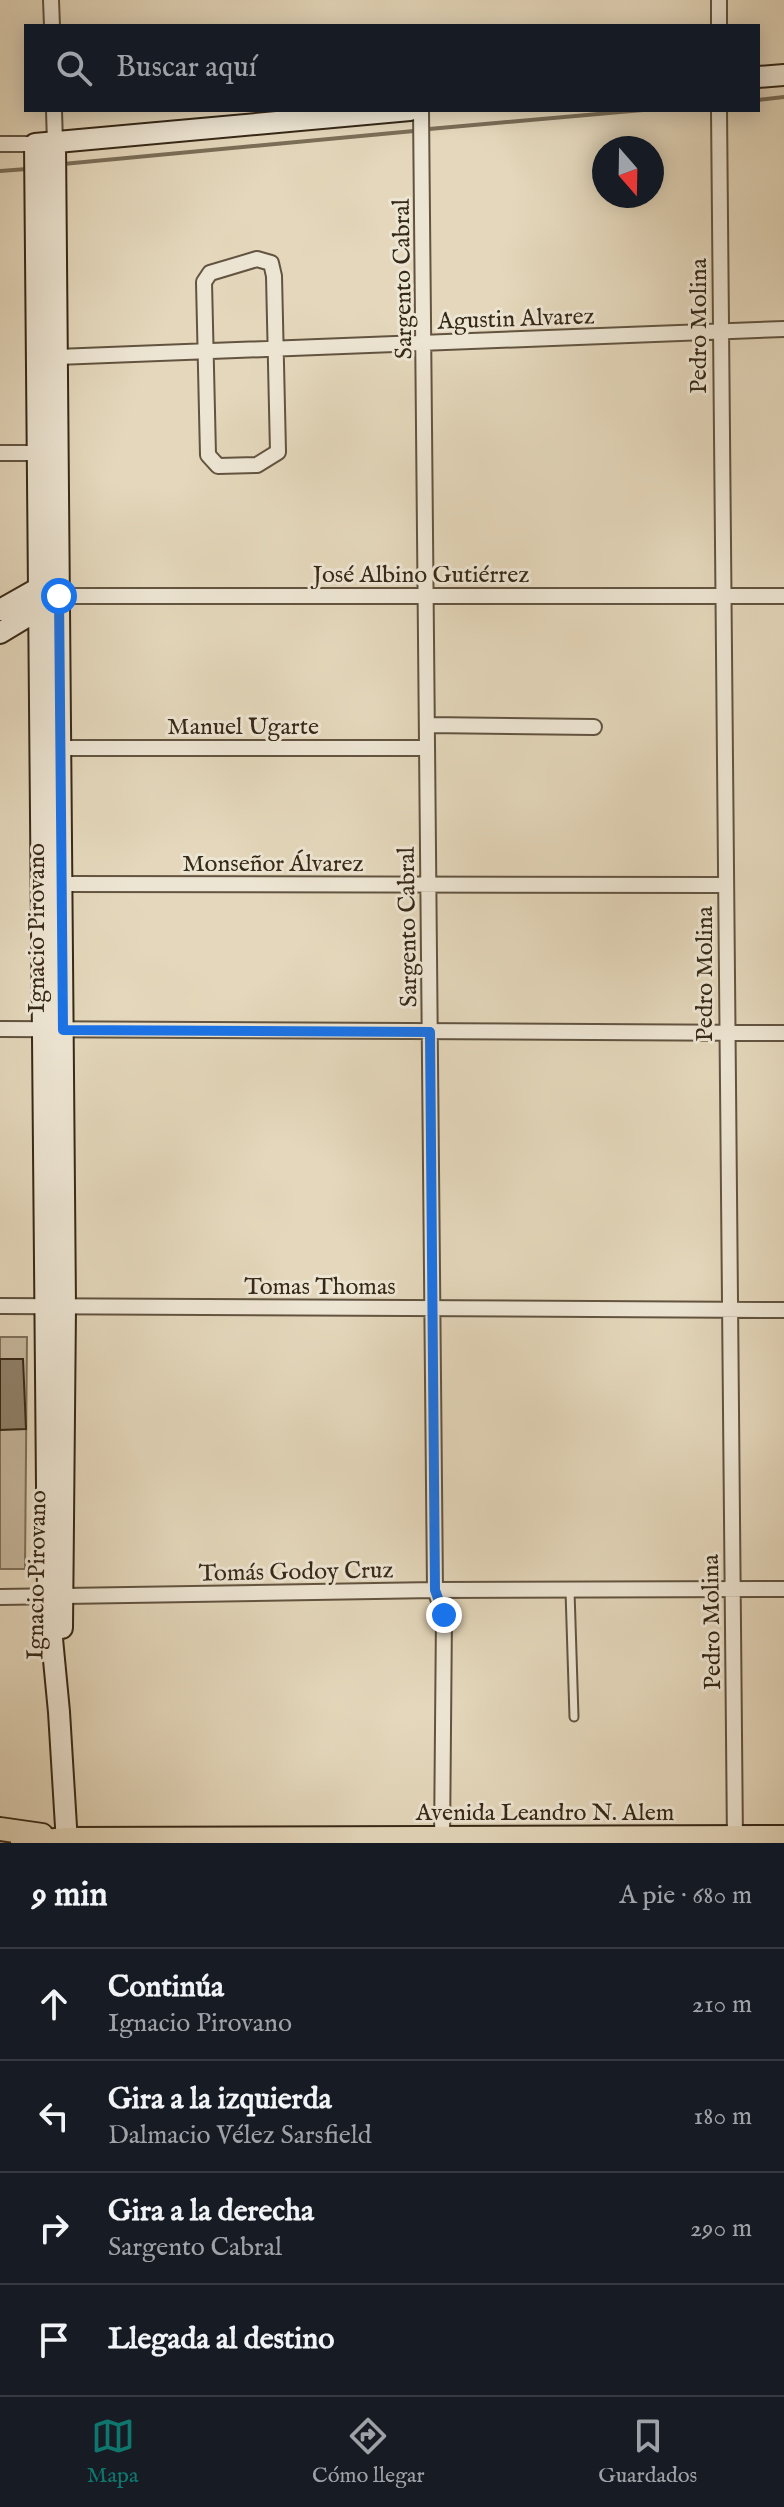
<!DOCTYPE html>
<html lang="es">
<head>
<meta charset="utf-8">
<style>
  :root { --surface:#171b24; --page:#242831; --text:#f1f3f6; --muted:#9ea1a6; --line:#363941; --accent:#0f766e }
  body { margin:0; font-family:"IM FELL English",serif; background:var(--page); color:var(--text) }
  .compass { position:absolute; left:592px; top:136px; width:72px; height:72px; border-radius:50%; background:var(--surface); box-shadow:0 4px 20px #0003; rotate:160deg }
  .stop { position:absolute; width:24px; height:24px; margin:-18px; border:6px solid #1a73e8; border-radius:50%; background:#fff }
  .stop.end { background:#1a73e8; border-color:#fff; box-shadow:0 2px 8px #0008 }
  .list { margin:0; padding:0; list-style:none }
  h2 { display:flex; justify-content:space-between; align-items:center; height:104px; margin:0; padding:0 32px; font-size:34px }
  h2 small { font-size:26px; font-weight:400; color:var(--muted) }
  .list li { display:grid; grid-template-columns:52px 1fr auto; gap:24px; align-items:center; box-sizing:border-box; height:112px; padding:0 32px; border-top:2px solid var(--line) }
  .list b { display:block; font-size:30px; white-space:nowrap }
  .list p { margin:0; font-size:26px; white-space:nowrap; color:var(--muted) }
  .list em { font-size:26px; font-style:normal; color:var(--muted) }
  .icon { flex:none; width:44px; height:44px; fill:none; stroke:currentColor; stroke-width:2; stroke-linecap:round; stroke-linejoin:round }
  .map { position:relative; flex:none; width:784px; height:1843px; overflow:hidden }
  .search { position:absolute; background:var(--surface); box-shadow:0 4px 20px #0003; left:24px; right:24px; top:24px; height:88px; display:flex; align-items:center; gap:20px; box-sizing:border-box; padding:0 28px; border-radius:0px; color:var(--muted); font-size:30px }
  .sheet { height:552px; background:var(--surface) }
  nav { display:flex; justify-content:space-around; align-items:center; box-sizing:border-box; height:112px; border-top:2px solid var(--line); background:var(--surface); font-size:22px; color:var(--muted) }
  nav a { display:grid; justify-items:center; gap:4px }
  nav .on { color:var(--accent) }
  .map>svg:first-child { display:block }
  .green { fill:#c7b99f; stroke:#7f715b; stroke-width:2 }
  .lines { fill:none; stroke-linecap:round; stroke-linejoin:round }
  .stream { stroke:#7b6e58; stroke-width:4 }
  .building { fill:#91836c; stroke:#372917; stroke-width:2 }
  .lane-casing { stroke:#625440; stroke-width:11 }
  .street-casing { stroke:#625440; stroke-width:18 }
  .secondary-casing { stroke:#372917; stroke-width:24 }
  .primary-casing { stroke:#372917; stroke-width:26 }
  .lane { stroke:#ede5d3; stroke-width:7 }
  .street { stroke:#ede5d3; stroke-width:14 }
  .secondary { stroke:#ede5d3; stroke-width:20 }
  .primary { stroke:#e4d7bb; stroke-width:22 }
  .route { stroke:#1a73e8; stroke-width:10 }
  .labels { text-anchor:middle; stroke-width:6; stroke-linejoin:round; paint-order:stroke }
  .street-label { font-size:24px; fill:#372917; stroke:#ede5d3 }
</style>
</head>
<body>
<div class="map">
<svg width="784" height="1843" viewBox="0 0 784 1843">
  <rect width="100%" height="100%" fill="#e4d7bb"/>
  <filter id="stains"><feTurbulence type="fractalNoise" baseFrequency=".0025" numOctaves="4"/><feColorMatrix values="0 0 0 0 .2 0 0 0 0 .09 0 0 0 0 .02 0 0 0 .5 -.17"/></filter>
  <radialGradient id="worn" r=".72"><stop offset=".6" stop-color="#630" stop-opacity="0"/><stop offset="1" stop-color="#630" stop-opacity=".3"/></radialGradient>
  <!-- green -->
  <path class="green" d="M0 1337H27L25 1569H0Z"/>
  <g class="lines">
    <!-- stream -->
    <path class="stream" d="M758 100 784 97
      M429 129 643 110
      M63 164 414 131
      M0 171 27 169"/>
  </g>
  <!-- building -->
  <path class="building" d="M0 1359H23L26 1429 0 1430Z"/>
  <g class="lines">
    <!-- lane casing -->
    <g class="lane-casing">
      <path id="lane" d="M570 1591 574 1717"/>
    </g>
    <!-- street casing -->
    <g class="street-casing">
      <path id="street" d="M51 0 52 26
        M719 26V0
        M54 110 55 143
        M421 110 435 1590 444 1615 442 1843
        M719 110 735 1843
        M0 144H35
        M257 259 271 263 274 276 278 452 257 465 218 466 208 455 204 282 210 273Z
        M57 357 784 329
        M0 453H38
        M59 596H784
        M427 725 594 727
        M60 748H427
        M62 884 725 885
        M0 1029 784 1033
        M0 1306 784 1310
        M0 1597 435 1590 784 1589"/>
    </g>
    <!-- secondary casing -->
    <g class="secondary-casing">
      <path id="secondary" d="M758 77 784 75
        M55 143 65 1307 62 1628
        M0 610 39 588 48 592
        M0 633 48 604
        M67 1843 59 1712 48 1597 35 144 410 110"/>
    </g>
    <!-- primary casing -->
    <g class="primary-casing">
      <path id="primary" d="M0 1829 42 1835
        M22 1843 67 1839 784 1837"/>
    </g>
    <!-- lane -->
    <use href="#lane" class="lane"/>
    <!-- street -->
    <use href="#street" class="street"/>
    <!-- secondary -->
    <use href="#secondary" class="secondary"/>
    <!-- primary -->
    <use href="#primary" class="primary"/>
  </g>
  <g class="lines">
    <!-- route -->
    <path class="route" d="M59 596 63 1030 430 1032 435 1590 444 1615"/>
  </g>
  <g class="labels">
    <!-- street labels -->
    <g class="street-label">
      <text transform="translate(402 279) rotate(-91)" y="8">Sargento Cabral</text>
      <text transform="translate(516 318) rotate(-2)" y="8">Agustin Alvarez</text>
      <text transform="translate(698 326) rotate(-90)" y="8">Pedro Molina</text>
      <text x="421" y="582">José Albino Gutiérrez</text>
      <text x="243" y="734">Manuel Ugarte</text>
      <text x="273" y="871">Monseñor Álvarez</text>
      <text transform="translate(407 927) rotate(-91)" y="8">Sargento Cabral</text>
      <text transform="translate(36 928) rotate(-90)" y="8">Ignacio Pirovano</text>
      <text transform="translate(704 974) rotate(-90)" y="8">Pedro Molina</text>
      <text x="320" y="1294">Tomas Thomas</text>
      <text transform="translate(296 1571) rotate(-1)" y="8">Tomás Godoy Cruz</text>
      <text transform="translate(36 1575) rotate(-89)" y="8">Ignacio Pirovano</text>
      <text transform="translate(711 1622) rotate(-91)" y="8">Pedro Molina</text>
      <text x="545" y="1820">Avenida Leandro N. Alem</text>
    </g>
  </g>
  <rect width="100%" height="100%" filter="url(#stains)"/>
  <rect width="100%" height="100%" fill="url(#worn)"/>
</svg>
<svg class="compass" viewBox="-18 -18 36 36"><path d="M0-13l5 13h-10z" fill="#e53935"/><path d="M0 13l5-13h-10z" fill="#9ea1a6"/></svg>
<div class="stop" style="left:59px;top:596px"></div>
<div class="stop end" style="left:444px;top:1615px"></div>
<div class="search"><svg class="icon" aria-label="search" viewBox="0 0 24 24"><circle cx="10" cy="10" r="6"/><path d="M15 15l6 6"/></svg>Buscar aquí</div>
</div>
<section class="sheet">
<h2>9 min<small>A pie · 680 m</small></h2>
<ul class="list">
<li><svg class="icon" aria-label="ahead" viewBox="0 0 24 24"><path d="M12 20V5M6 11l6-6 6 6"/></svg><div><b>Continúa</b><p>Ignacio Pirovano</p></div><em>210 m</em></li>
<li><svg class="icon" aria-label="left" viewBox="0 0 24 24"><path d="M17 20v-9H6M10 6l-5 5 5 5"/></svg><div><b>Gira a la izquierda</b><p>Dalmacio Vélez Sarsfield</p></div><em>180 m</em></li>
<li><svg class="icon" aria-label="right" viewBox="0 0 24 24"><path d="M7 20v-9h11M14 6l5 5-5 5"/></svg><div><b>Gira a la derecha</b><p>Sargento Cabral</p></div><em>290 m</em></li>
<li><svg class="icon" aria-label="arrive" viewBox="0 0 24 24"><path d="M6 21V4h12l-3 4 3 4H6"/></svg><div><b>Llegada al destino</b></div></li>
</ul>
</section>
<nav>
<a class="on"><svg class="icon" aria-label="map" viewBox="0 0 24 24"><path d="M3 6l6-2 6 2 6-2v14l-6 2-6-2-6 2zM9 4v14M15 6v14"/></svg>Mapa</a>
<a><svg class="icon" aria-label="directions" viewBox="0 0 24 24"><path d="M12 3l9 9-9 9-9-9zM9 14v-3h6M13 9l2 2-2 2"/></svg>Cómo llegar</a>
<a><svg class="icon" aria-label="saved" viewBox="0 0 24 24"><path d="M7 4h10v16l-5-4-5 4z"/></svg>Guardados</a>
</nav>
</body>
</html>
